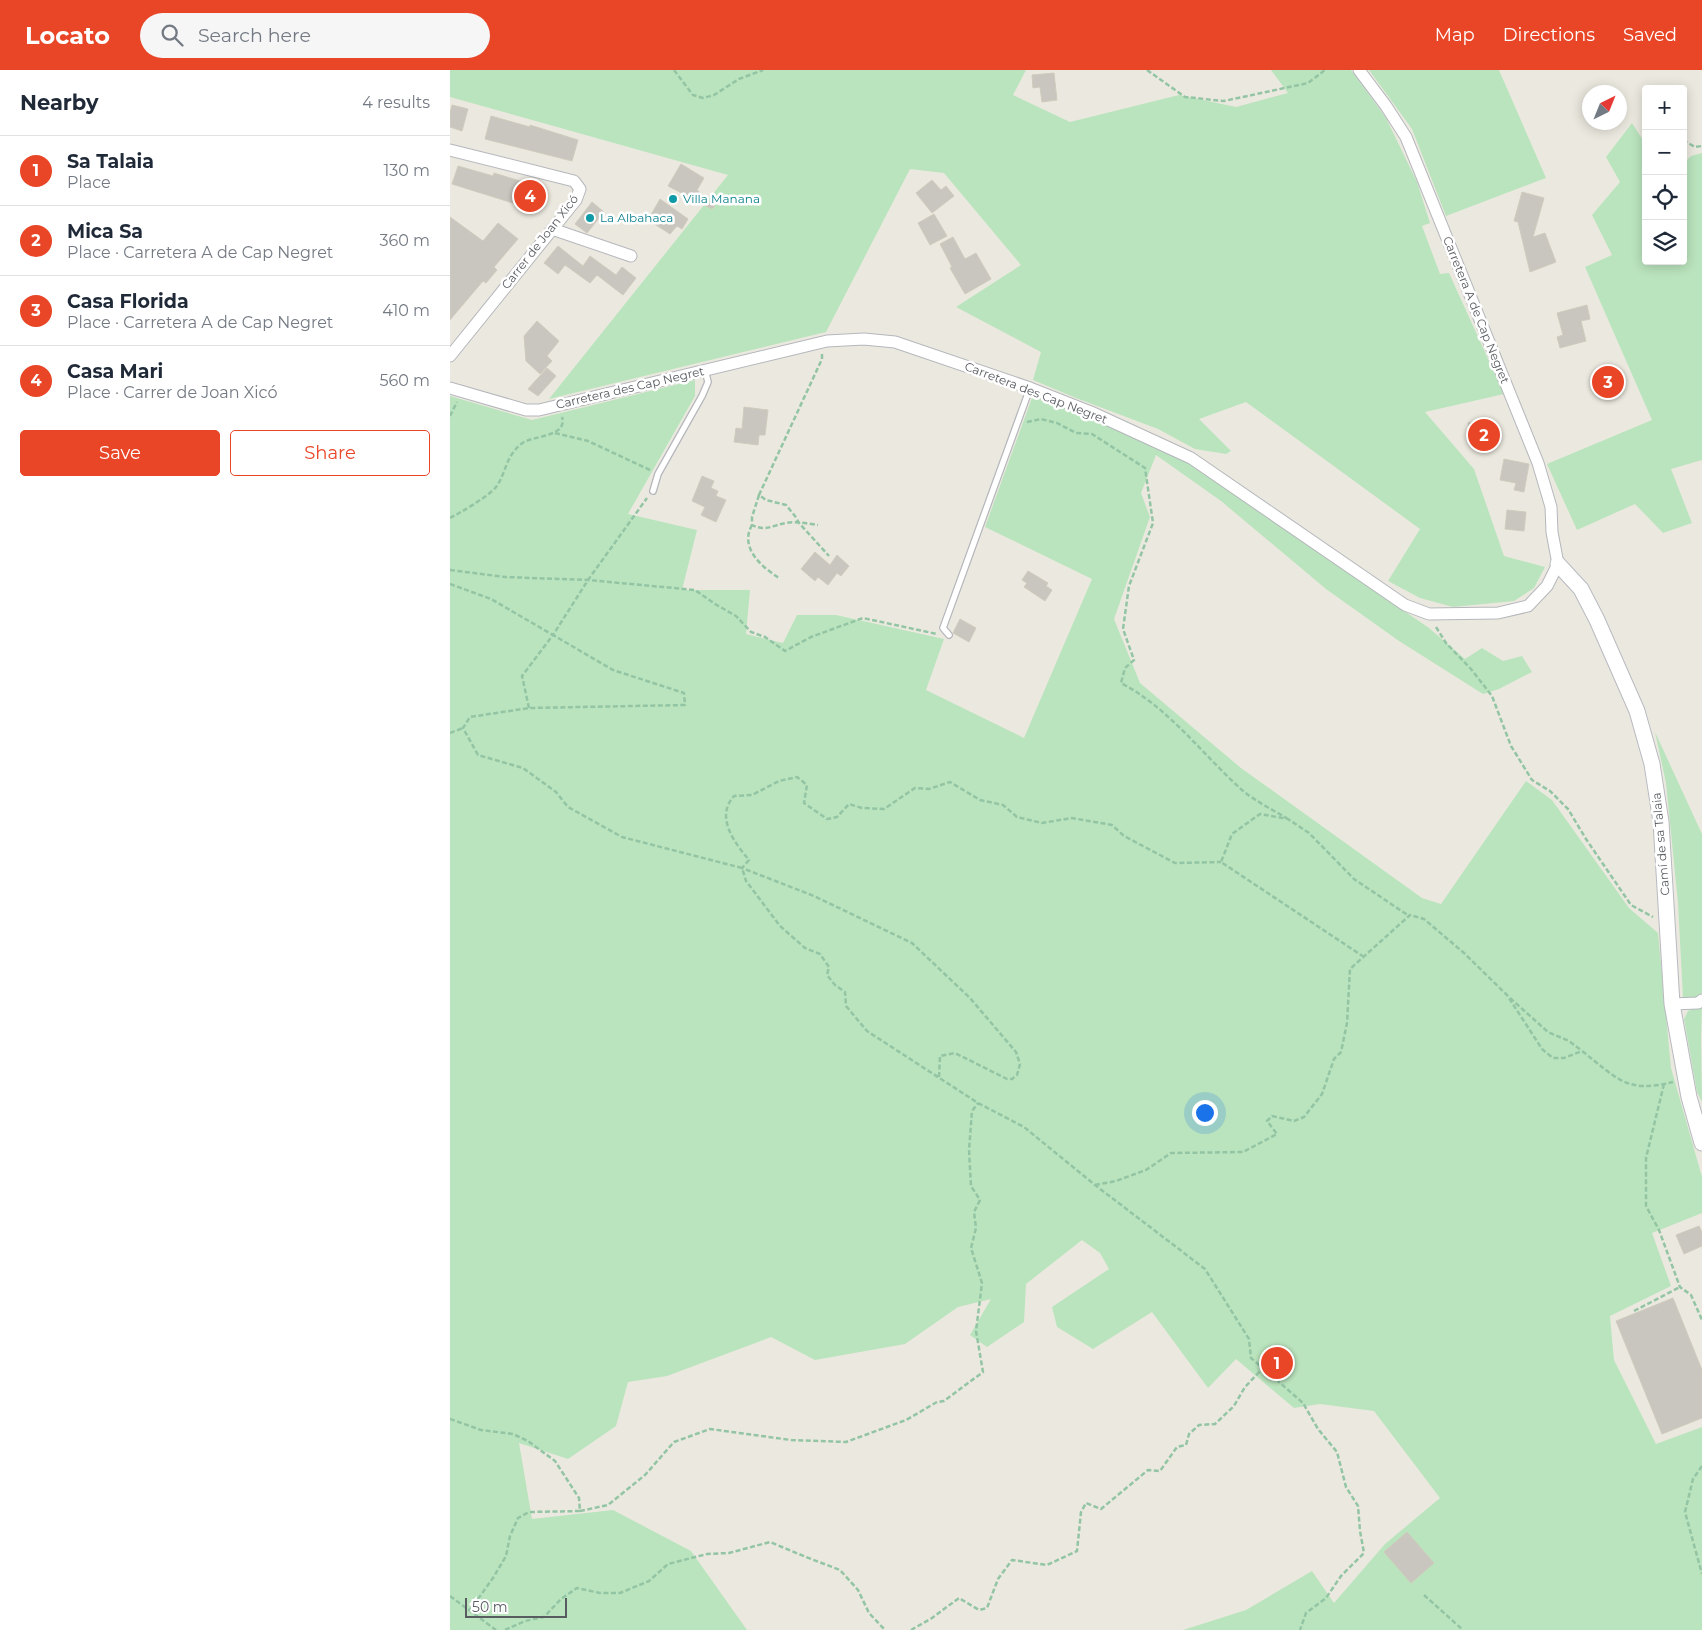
<!DOCTYPE html>
<html lang="en">
<head>
<meta charset="utf-8">
<style>
  :root { --surface:#fff; --page:#f6f6f7; --text:#1f2937; --muted:#747a83; --line:#e0e1e3; --accent:#e94527 }
  body { margin:0; font-family:Montserrat,sans-serif; background:var(--page); color:var(--text) }
  .controls { position:absolute; right:15px; top:15px; display:grid; overflow:hidden; border-radius:5px; box-shadow:0 2px 12px #0003 }
  .controls button { width:45px; height:45px; display:grid; place-items:center; padding:0; border:0; border-bottom:1px solid var(--line); background:var(--surface); color:var(--text); font:25px sans-serif }
  .compass { position:absolute; left:1132px; top:15px; width:45px; height:45px; border-radius:50%; background:var(--surface); box-shadow:0 2px 12px #0003; rotate:43deg }
  .scale { position:absolute; left:15px; bottom:12px; width:102px; box-sizing:border-box; padding-left:5px; border:2px solid #585b60; border-top:0; font-size:14px; line-height:18px; white-space:nowrap; color:#585b60; -webkit-text-stroke:4px #fff; paint-order:stroke }
  .you { position:absolute; left:754px; top:1042px; width:18px; height:18px; margin:-12px; border:4px solid #fff; border-radius:50%; background:#1a73e8; box-shadow:0 0 0 8px #1a73e833 }
  .badge { display:grid; place-items:center; width:32px; height:32px; border-radius:50%; background:var(--accent); color:#fff; font-size:16px; font-weight:700 }
  .pin { position:absolute; translate:-50% -50%; border:2px solid #fff; box-shadow:0 1px 5px #0006 }
  .list { margin:0; padding:0; list-style:none }
  h2 { display:flex; justify-content:space-between; align-items:center; height:65px; margin:0; padding:0 20px; font-size:21px }
  h2 small { font-size:16px; font-weight:400; color:var(--muted) }
  .list li { display:grid; grid-template-columns:32px 1fr auto; gap:15px; align-items:center; box-sizing:border-box; height:70px; padding:0 20px; border-top:1px solid var(--line) }
  .list b { display:block; font-size:19px; white-space:nowrap }
  .list p { margin:0; font-size:16px; white-space:nowrap; color:var(--muted) }
  .list em { font-size:16px; font-style:normal; color:var(--muted) }
  .actions { display:flex; gap:10px; padding:15px 20px }
  .actions a { flex:1; padding:11px 0; border:1px solid var(--accent); border-radius:5px; text-align:center; font-size:18px; color:var(--accent) }
  .actions .main { background:var(--accent); color:#fff }
  .icon { flex:none; width:28px; height:28px; fill:none; stroke:currentColor; stroke-width:2; stroke-linecap:round; stroke-linejoin:round }
  .map { position:relative; flex:none; width:1252px; height:1560px; overflow:hidden }
  header { display:flex; align-items:center; gap:30px; box-sizing:border-box; height:70px; padding:0 25px; background:var(--accent); color:#fff }
  header strong { font-size:24px }
  nav { display:flex; gap:28px; margin-inline-start:auto; font-size:18px }
  .search { width:350px; height:45px; background:var(--page); display:flex; align-items:center; gap:12px; box-sizing:border-box; padding:0 18px; border-radius:28px; color:var(--muted); font-size:19px }
  main { display:flex }
  aside { flex:1; background:var(--surface) }
  .map>svg:first-child { display:block }
  .green { fill:#bae4bd }
  .building { fill:#c8c6be; stroke:#d0cbbd }
  .lines { fill:none; stroke-linecap:round; stroke-linejoin:round }
  .lane-casing { stroke:#b5b7bc; stroke-width:8 }
  .street-casing { stroke:#b5b7bc; stroke-width:13 }
  .secondary-casing { stroke:#b8bac1; stroke-width:17 }
  .path { stroke:#93c5a5; stroke-width:2.5; stroke-dasharray:5 2.5; stroke-linecap:butt }
  .lane { stroke:#fff; stroke-width:5.5 }
  .street { stroke:#fff; stroke-width:11 }
  .secondary { stroke:#fff; stroke-width:15 }
  .culture-dot { fill:#0f9aa8; stroke:#fff; stroke-width:2 }
  .labels { text-anchor:middle; stroke-width:5; stroke-linejoin:round; paint-order:stroke }
  .culture-label { font-size:12px; fill:#0d838f; stroke:#fff; text-anchor:start }
  .street-label { font-size:12px; fill:#585b60; stroke:#fff }
</style>
</head>
<body>
<header>
<strong>Locato</strong>
<div class="search"><svg class="icon" aria-label="search" viewBox="0 0 24 24"><circle cx="10" cy="10" r="6"/><path d="M15 15l6 6"/></svg>Search here</div>
<nav><a>Map</a><a>Directions</a><a>Saved</a></nav>
</header>
<main>
<aside>
<h2>Nearby<small>4 results</small></h2>
<ul class="list">
<li><span class="badge">1</span><div><b>Sa Talaia</b><p>Place</p></div><em>130 m</em></li>
<li><span class="badge">2</span><div><b>Mica Sa</b><p>Place · Carretera A de Cap Negret</p></div><em>360 m</em></li>
<li><span class="badge">3</span><div><b>Casa Florida</b><p>Place · Carretera A de Cap Negret</p></div><em>410 m</em></li>
<li><span class="badge">4</span><div><b>Casa Mari</b><p>Place · Carrer de Joan Xicó</p></div><em>560 m</em></li>
</ul>
<div class="actions"><a class="main">Save</a><a>Share</a></div>
</aside>
<div class="map">
<svg width="1252" height="1560" viewBox="0 0 1252 1560">
  <rect width="100%" height="100%" fill="#ebe9df"/>
  <!-- green -->
  <path class="green" d="M0 0H576L563 25 620 52 729 25 786 37 838 23 821 0H901L936 48 967 112 980 153 972 156 990 204 999 203 1054 324 975 342 1024 399 1054 486 1095 497 1084 518 1064 531 1003 537 970 528 938 511 970 459 796 332 749 349 781 381 776 384 745 379 708 359 626 328 583 310 591 282 506 237 571 195 494 103 460 99 376 262 99 329 278 105 0 27Z
    M919 0H1049L1096 108 996 146 962 59Z
    M1182 53 1196 75V191H1233V94L1241 86 1252 83V390L1221 399 1242 453 1213 463 1185 434 1127 460 1097 394 1202 350 1135 197 1162 185 1142 145 1170 112 1156 87Z
    M245 310V326L178 444 247 460 232 520H300L296 564 333 573 347 545H386L494 569 476 620 574 668 642 509 535 457 583 325 665 356 736 391 979 558 1015 589 1032 578 1053 591 1072 586 1082 602 1049 619 1033 624 949 571 876 519 771 431 706 385 691 423 700 447 664 549 690 613 791 698 972 828 991 834 1076 711 1102 730 1179 838 1208 863 1221 998 1252 1107V1143L1202 1163 1221 1216 1160 1246 1164 1290 1206 1374 1252 1357V1560H733L796 1540 862 1501 884 1533 935 1474 990 1428 924 1341 870 1334 844 1338 786 1289 758 1318 702 1242 643 1279 607 1257 602 1237 659 1199 650 1183 632 1170 576 1214 574 1252 537 1277 520 1265 541 1229 508 1237 455 1274 365 1290 321 1267 217 1306 178 1312 166 1356 118 1389 69 1373 82 1449 163 1440 241 1481 297 1560H0V326L82 350Z
    M1205 662 1252 764V923L1246 927 1233 928 1228 833 1216 713Z
    M1252 934 1251 969 1252 1032 1247 1022 1234 949 1238 941Z"/>
  <!-- building -->
  <path class="building" d="M604 3 607 30 592 32 590 17 583 18 582 5Z
    M2 35 18 39 12 61 0 57V43Z
    M41 46 80 57V55L128 70 122 91 35 69Z
    M231 94 254 108 247 120 265 136 262 139 218 116Z
    M8 96 43 106 44 103 93 118 85 140 2 114Z
    M482 110 491 120 496 116 504 126 482 143 466 123Z
    M1072 122 1094 128 1083 167 1095 163 1106 192 1080 202 1068 152 1064 151Z
    M210 129 238 149 232 159 227 156 220 164 198 150Z
    M142 132 154 142 137 163 125 154Z
    M484 144 497 166 480 175 468 153Z
    M0 147 33 171 48 153 68 169 44 197 47 200 36 213 33 211 0 250Z
    M503 167 515 189 526 183 541 209 515 224 500 198 502 197 490 174Z
    M108 176 133 196 140 186 166 205 172 197 186 208 173 225 147 205 140 213 115 195 108 204 94 193Z
    M1137 235 1140 249 1131 251 1136 271 1110 278 1107 267 1113 265 1107 243Z
    M87 251 109 271 97 286 102 291 90 304 76 291 74 266Z
    M97 298 106 306 88 326 78 319Z
    M1168 301 1172 315 1147 322 1144 309Z
    M294 337 318 340 315 365H309L308 375 284 372 286 358 292 359Z
    M1038 348 1044 376 1029 379 1025 363 1021 364 1018 353Z
    M1054 389 1079 394 1074 422 1064 420 1066 413 1050 410Z
    M252 406 264 411 261 418 268 421 266 426 276 430 266 452 251 445 255 437 242 431Z
    M1057 440 1076 442 1074 461 1055 459Z
    M365 482 380 495 387 485 399 496 391 506 387 503 378 515 368 507 365 511 351 499Z
    M578 501 598 513 596 516 602 520 595 531 574 517 577 513 572 510Z
    M510 549 526 558 519 572 503 563Z
    M1249 1156 1252 1162V1176L1234 1184 1226 1165Z
    M1223 1228 1252 1300V1348L1212 1364 1166 1251Z
    M957 1462 984 1493 961 1513 934 1482Z"/>
  <g class="lines">
    <!-- lane casing -->
    <g class="lane-casing">
      <path id="lane" d="M203 421 208 404 252 326 258 312 255 300
        M499 565 493 558 580 318"/>
    </g>
    <!-- street casing -->
    <g class="street-casing">
      <path id="street" d="M0 80 124 111 130 119 126 130 0 286
        M102 159 181 186
        M0 318 76 340H89L377 271 414 269 445 272 580 318 641 342 741 388 955 535 979 544 1048 543 1078 536 1097 516 1108 494 1102 462 1101 437 1088 393 956 67 936 36 909 0
        M1222 934 1248 933 1252 930"/>
    </g>
    <!-- secondary casing -->
    <g class="secondary-casing">
      <path id="secondary" d="M1108 494 1131 519 1147 550 1187 641 1202 694 1211 752 1222 934 1239 1027 1252 1073"/>
    </g>
    <!-- path -->
    <path class="path" d="M224 0 243 25 253 28 264 25 289 9 313 0
      M697 0 735 27 774 31 858 13 875 0
      M1233 70 1245 77 1252 76
      M372 284V289L309 425 316 430 336 435 345 446 349 453 379 486
      M0 346 7 332
      M577 352 591 349 607 353 626 363 642 364 695 398 703 453 679 516 673 559 684 590 675 598 671 613C719 638 752 684 792 720 805 731 823 740 838 749
      M105 363 138 371 200 400
      M309 425 302 447V455C316 462 323 455 336 453 346 451 359 454 368 455
      M0 448C10 443 39 426 46 417 56 404 55 387 71 374 81 365 118 368 112 347
      M302 455C289 478 312 497 329 508
      M0 500 55 507 138 510 245 520 265 534 286 546 301 562 315 567 335 581 361 567 413 548 487 564
      M0 514 41 529 103 565 138 510 197 428
      M986 557 996 573 1021 599 1042 626 1061 676 1082 710 1100 721 1118 739 1136 769 1181 835 1203 847
      M79 638 72 606 103 565 163 600 234 623 235 635 79 638 20 647 13 658 28 685 73 698 106 722 118 737 172 767 292 798 296 811 330 856 355 878 370 884 379 897 377 905 385 915 395 922 396 936 417 961 528 1033 574 1057 645 1115 755 1199 799 1269 801 1288 813 1298 819 1297 826 1304 829 1312 853 1333 868 1359 887 1382 896 1417 908 1436 910 1461 914 1483 891 1506 876 1528 856 1543 850 1560
      M0 663 13 658
      M914 887 771 792 782 764 810 744 838 749 859 763 904 809 959 846
      M1060 928 1098 962 1119 971 1131 980
      M489 1007 490 986 505 983 557 1009H562L567 1005 570 994 566 982 520 928 462 873 364 826 292 798 299 790C284 772 265 747 284 726L302 725 329 711 347 707 357 715 354 733 377 749 387 747 399 734 412 738 434 739 465 718 479 719 500 712 530 730 553 735 567 747 592 753 622 748 662 755 674 766 725 793 771 792
      M1214 1014 1196 1088V1136L1209 1160 1230 1217 1241 1225 1252 1250
      M645 1115 666 1111 696 1100 721 1083 793 1082 827 1064 817 1051 822 1046 844 1051 854 1047 872 1024 884 989 891 982 897 953 900 899 960 845 974 849 1014 883 1057 925 1092 979 1103 988H1114L1132 981C1167 1008 1176 1024 1223 1012
      M1184 1241 1230 1217
      M0 1349 31 1360 63 1364 78 1371 105 1391 129 1428 130 1441 79 1442 68 1448 60 1466 56 1486 43 1508 20 1540
      M1252 1396 1243 1409 1235 1442 1252 1504
      M130 1441 158 1435 195 1405 224 1372 260 1359 341 1370 396 1372 456 1350 487 1332 494 1331 533 1302 526 1261 532 1213 521 1178 526 1158 524 1142 530 1130 521 1116 519 1080 522 1041 528 1033
      M974 1525 1013 1560
      M0 1526 46 1560
      M55 1560 75 1551 94 1547 111 1529 127 1518 150 1523H170L199 1511 218 1494 257 1484 279 1483 320 1472 356 1487 390 1500 408 1520 419 1543 435 1560
      M461 1560 482 1548 509 1528 529 1540 537 1538 548 1509 562 1490 597 1495 627 1481 631 1442 636 1433 651 1439 698 1400 710 1401 727 1377 736 1375 739 1364 749 1355 765 1354 784 1336 795 1317 813 1298"/>
    <!-- lane -->
    <use href="#lane" class="lane"/>
    <!-- street -->
    <use href="#street" class="street"/>
    <!-- secondary -->
    <use href="#secondary" class="secondary"/>
  </g>
  <!-- markers -->
  <g class="culture-dot">
    <circle cx="223" cy="129" r="5"/>
    <circle cx="140" cy="148" r="5"/>
  </g>
  <g class="labels">
    <!-- culture labels -->
    <g class="culture-label">
      <text x="233" y="133">Villa Manana</text>
      <text x="150" y="152">La Albahaca</text>
    </g>
    <!-- street labels -->
    <g class="street-label">
      <text transform="translate(90 172) rotate(-52)" y="4">Carrer de Joan Xicó</text>
      <text transform="translate(1026 240) rotate(68)" y="4">Carretera A de Cap Negret</text>
      <text transform="translate(180 318) rotate(-13)" y="4">Carretera des Cap Negret</text>
      <text transform="translate(586 323) rotate(21)" y="4">Carretera des Cap Negret</text>
      <text transform="translate(1211 774) rotate(-95)" y="4">Camí de sa Talaia</text>
    </g>
  </g>
</svg>
<div class="controls">
<button>+</button>
<button>−</button>
<button><svg class="icon" aria-label="locate" viewBox="0 0 24 24"><circle cx="12" cy="12" r="6"/><path d="M12 2v4M12 18v4M2 12h4M18 12h4"/></svg></button>
<button><svg class="icon" aria-label="layers" viewBox="0 0 24 24"><path d="M12 4l9 5-9 5-9-5zM3 14l9 5 9-5"/></svg></button>
</div>
<svg class="compass" viewBox="-18 -18 36 36"><path d="M0-13l5 13h-10z" fill="#e53935"/><path d="M0 13l5-13h-10z" fill="#747a83"/></svg>
<div class="scale">50 m</div>
<div class="you"></div>
<div class="pin badge" style="left:827px;top:1293px">1</div>
<div class="pin badge" style="left:1034px;top:365px">2</div>
<div class="pin badge" style="left:1158px;top:312px">3</div>
<div class="pin badge" style="left:80px;top:126px">4</div>
</div>
</main>
</body>
</html>
